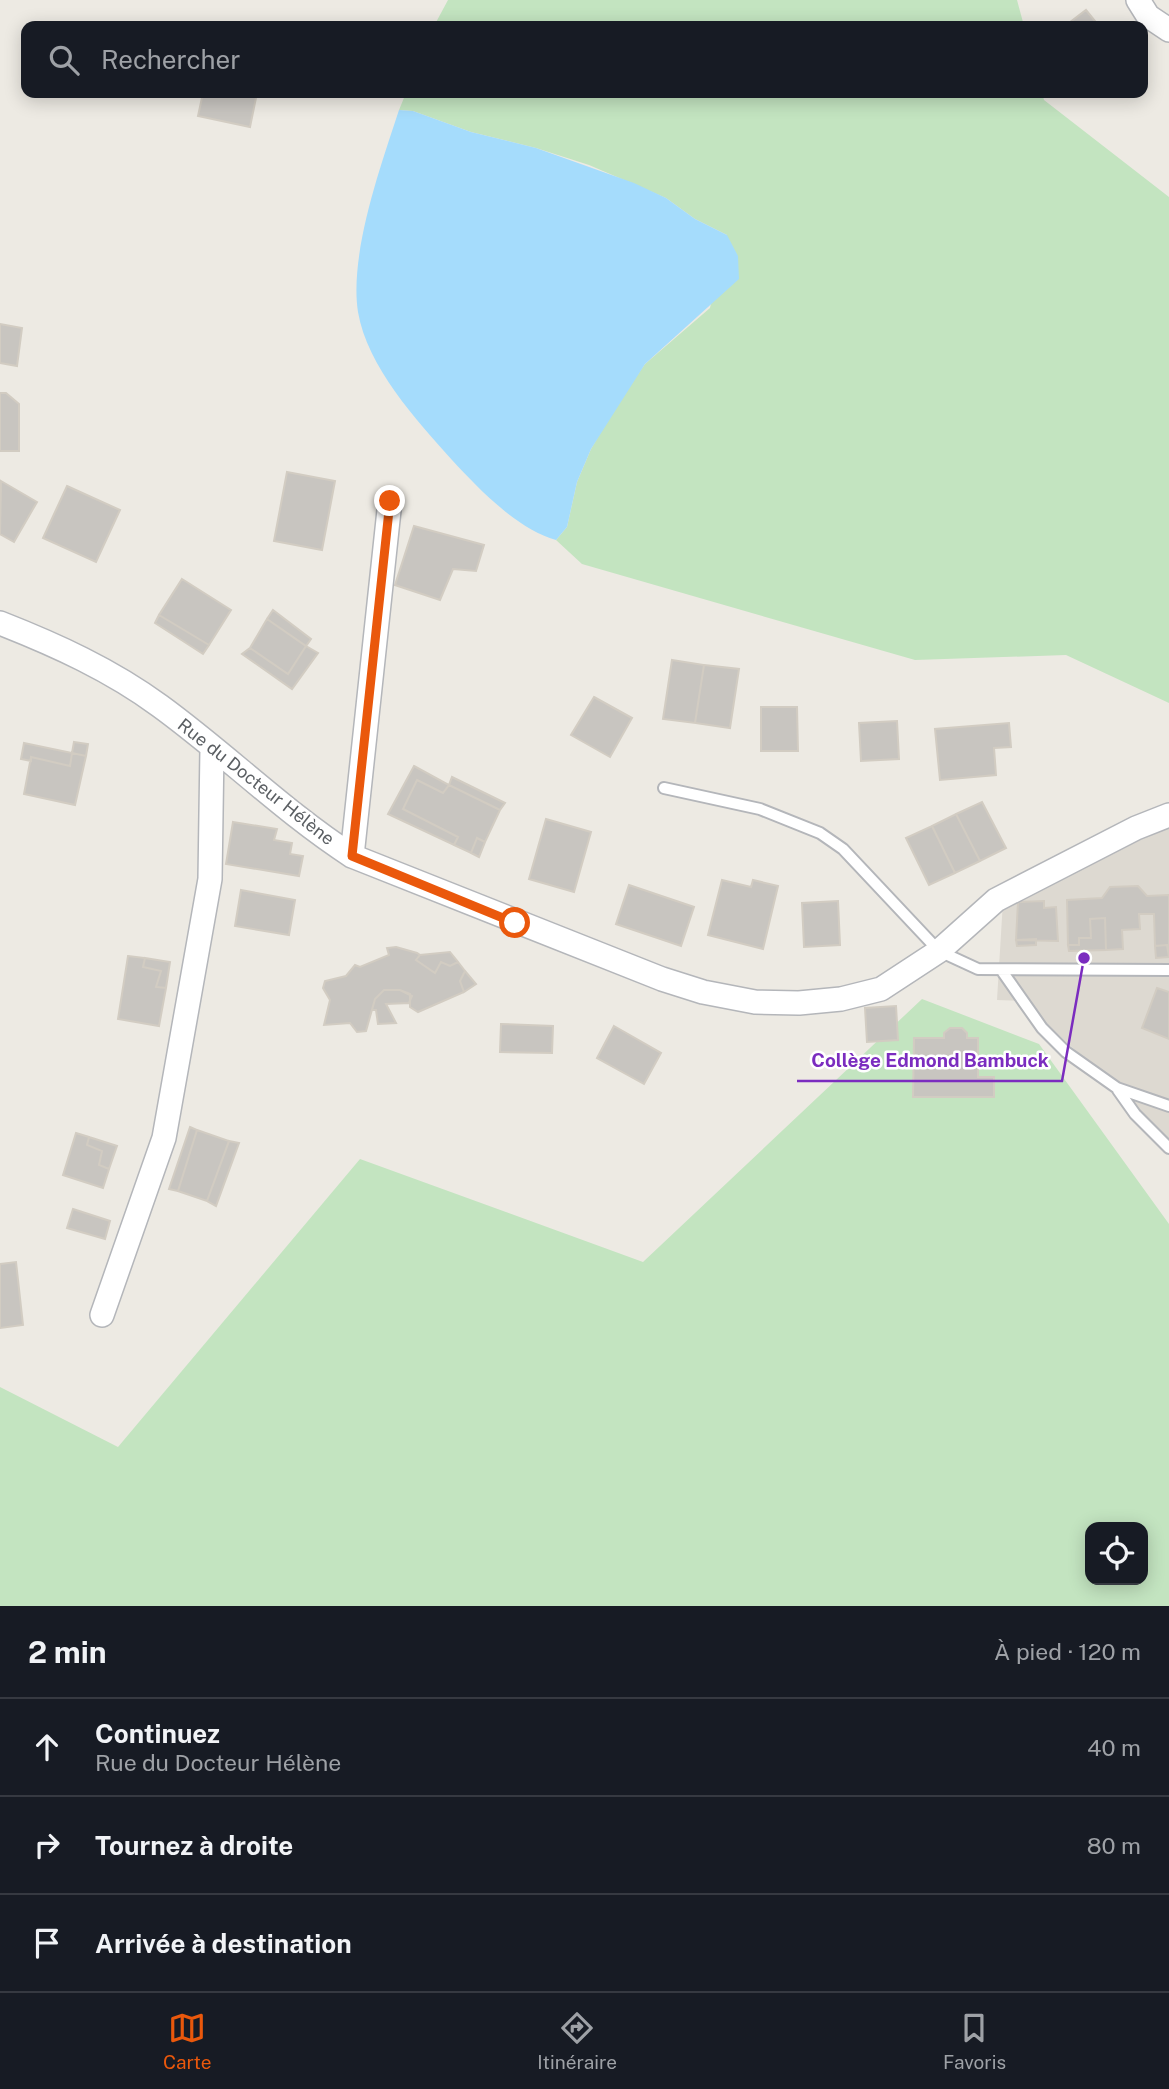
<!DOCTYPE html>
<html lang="fr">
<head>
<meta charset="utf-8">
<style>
  :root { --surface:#171b24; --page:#242831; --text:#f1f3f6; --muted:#9ea1a6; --line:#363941; --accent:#ea580c }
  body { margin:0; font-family:"Public Sans",sans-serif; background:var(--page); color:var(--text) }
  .controls { position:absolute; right:21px; bottom:21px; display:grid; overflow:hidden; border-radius:14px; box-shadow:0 4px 18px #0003 }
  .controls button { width:63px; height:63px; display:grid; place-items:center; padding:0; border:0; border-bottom:2px solid var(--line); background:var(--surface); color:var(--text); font:35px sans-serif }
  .stop { position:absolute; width:21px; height:21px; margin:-16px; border:5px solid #ea580c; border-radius:50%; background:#fff }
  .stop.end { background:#ea580c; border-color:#fff; box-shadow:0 2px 7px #0008 }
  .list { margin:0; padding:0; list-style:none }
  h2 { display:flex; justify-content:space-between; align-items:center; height:91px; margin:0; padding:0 28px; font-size:30px }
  h2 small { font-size:23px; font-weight:400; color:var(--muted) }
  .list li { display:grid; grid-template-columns:46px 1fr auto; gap:21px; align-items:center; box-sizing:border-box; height:98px; padding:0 28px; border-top:2px solid var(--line) }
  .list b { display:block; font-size:26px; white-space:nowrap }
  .list p { margin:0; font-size:23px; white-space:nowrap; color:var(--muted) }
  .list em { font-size:23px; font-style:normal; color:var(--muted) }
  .icon { flex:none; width:38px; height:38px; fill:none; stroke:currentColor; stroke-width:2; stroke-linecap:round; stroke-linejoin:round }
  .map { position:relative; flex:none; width:1169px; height:1606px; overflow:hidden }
  .search { position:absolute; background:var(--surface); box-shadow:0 4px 18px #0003; left:21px; right:21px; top:21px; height:77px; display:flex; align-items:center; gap:18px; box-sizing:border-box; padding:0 24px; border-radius:14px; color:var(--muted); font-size:26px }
  .sheet { height:385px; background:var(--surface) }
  nav { display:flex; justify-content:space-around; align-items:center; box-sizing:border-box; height:98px; border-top:2px solid var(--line); background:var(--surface); font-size:19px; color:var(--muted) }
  nav a { display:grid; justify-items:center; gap:4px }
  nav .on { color:var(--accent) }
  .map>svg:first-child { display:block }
  .education { fill:#ddd9d1 }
  .green { fill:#c3e4c0; fill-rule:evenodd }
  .water { fill:#a5dcfc }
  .building { fill:#c8c5c0; stroke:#d2ccc2; stroke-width:2 }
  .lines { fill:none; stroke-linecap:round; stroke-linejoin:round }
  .lane-casing { stroke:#b4b6ba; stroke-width:14 }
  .street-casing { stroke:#b4b6ba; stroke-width:26 }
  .lane { stroke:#fff; stroke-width:10 }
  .street { stroke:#fff; stroke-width:23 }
  .route { stroke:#ea580c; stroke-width:9 }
  .labels { text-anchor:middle; stroke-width:5; stroke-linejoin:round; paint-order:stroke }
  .street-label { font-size:18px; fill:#5b5f63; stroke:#fff }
  .leader { fill:none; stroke:#7b2cbf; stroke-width:2.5 }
  .callout-dot { fill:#7b2cbf; stroke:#fff; stroke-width:2.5 }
  .callout-label { font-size:19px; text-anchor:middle; font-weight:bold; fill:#7b2cbf; stroke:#fff; stroke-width:5; stroke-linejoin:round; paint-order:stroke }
</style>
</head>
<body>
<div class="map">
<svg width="1169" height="1606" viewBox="0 0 1169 1606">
  <rect width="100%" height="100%" fill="#edeae3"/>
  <!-- education -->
  <path class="education" d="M1169 823V1139L1023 1001 997 1000 1003 901Z"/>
  <!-- green -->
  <path class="green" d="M448 0H1017L1024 26H434Z
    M406 93H1042L1044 100 1169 197V703L1066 655 915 660 582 564 556 540 567 527 577 482 591 449 619 401 645 364 710 308 727 235 695 219 666 198 589 165 536 148 471 132 413 111 399 110Z
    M922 999 1039 1044 1169 1224V1606H0V1387L118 1447 360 1159 643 1262ZM1090 1527H1143V1580H1090Z"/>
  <!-- water -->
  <path class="water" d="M399 110 413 111 471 132 536 148 634 183 666 198 695 219 727 235 738 256 739 279 645 364 591 449 577 482 567 527 556 540C516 528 480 490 452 460 416 420 367 366 358 312 349 254 381 165 399 110Z"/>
  <!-- building -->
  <path class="building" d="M1086 10 1099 26H1065Z
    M203 93H257L250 127 198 116Z
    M0 324 22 328 17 366 0 363Z
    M0 393H6L19 404V451H0Z
    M287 472 335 481 322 550 274 541Z
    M1 481 37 502 14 542 0 534Z
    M67 486 120 510 96 562 43 538Z
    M414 526 484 545 476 571 453 569 440 600 395 585Z
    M182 579 231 610 209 645 159 615Z
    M273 610 311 639 306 646 267 619Z
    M159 615 209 645 203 654 155 623Z
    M267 619 306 646 288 674 250 648Z
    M306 646 318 653 292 689 242 654 250 648 288 674Z
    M672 660 704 665 695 723 663 719Z
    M704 665 739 669 730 728 695 723Z
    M594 697 632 718 610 757 571 735Z
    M761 707H797L798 751H761Z
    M897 721 899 759 861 761 859 723Z
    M1009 723 1011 747 994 748 996 775 940 780 935 729Z
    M74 742 88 744 86 756 72 753Z
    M24 743 72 753 70 766 31 757V761L21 759Z
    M72 753 86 756 75 805 24 794 31 757 70 766Z
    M414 766 449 785 443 793 417 780 403 809 458 837 454 845 388 814Z
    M452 777 505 803 500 810 449 785Z
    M417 780 443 793 449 785 500 810 485 842 477 838 471 853 454 845 458 837 403 809Z
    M982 802 1006 848 980 861 956 814Z
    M956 814 980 861 955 873 932 826Z
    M546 819 591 832 574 892 529 879Z
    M233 822 277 829 274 840 292 843 290 854 303 856 299 876 226 864Z
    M932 826 955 873 929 885 906 838Z
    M477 838 485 842 479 857 471 853Z
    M722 880 751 887 753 880 778 886 763 949 708 935Z
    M629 885 694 907 681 946 616 924Z
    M1138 886 1147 896 1169 895V951L1167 945 1155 946 1154 914H1139L1140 929 1122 930 1123 949 1106 950 1105 918 1090 919 1091 938H1079V945H1068L1067 900 1102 898 1110 887Z
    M241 890 295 900 289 935 235 926Z
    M838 901 840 945 804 947 802 903Z
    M1044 901V908L1056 907 1058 941 1016 940 1018 902Z
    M1105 918 1106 950 1069 951 1068 945H1079V938H1091L1090 919Z
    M1036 939V945L1017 946 1016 940Z
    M1167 945 1169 957 1156 958 1155 946Z
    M396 947 417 953 420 955 416 960 435 973 441 962 450 966 458 962 465 971 460 981 464 992 418 1012 410 1007V994L400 990H384L375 999 366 1031 357 1032 350 1023 324 1025 330 1000 323 988 325 981 346 976 355 965 360 967 389 955 387 948Z
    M450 952 458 962 450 966 441 962 435 973 416 960 420 955Z
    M128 956 145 958 143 967 161 971 156 987 166 988 159 1026 118 1019Z
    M145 958 170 962 166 988 156 987 161 971 143 967Z
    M465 971 476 984 464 992 460 981Z
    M1157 988 1169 992V1039L1142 1028Z
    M384 990H400L412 996 409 1003 386 1004 396 1023 378 1024 376 1010H372L375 999Z
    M896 1006 898 1040 867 1042 865 1008Z
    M501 1024 553 1026 552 1053 500 1052Z
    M614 1026 661 1053 644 1084 597 1058Z
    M950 1028H962L967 1033V1038H978V1077H994V1097H913L914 1038H944V1033Z
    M190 1127 197 1130 178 1191 169 1189Z
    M197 1130 229 1141 207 1201 178 1191Z
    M76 1133 89 1137 87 1145 102 1151 99 1165 109 1169 103 1188 63 1175Z
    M89 1137 117 1146 109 1169 99 1165 102 1151 87 1145Z
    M229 1141 239 1143 216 1206 207 1201Z
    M73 1209 110 1221 105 1239 67 1228Z
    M16 1262 23 1325 0 1328V1264Z"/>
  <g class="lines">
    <!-- lane casing -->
    <g class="lane-casing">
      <path id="lane" d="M664 788 760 809 820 833 843 849 939 951 978 969 1169 970
        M1002 971 1042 1028 1066 1052 1117 1088 1169 1106
        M1118 1090 1135 1114 1169 1148"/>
    </g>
    <!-- street casing -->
    <g class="street-casing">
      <path id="street" d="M1138 0 1148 16 1169 30
        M0 623C56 645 111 670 160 706 226 754 284 812 352 856L662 979 703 992 755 1002 799 1003 841 999 881 989 939 951 996 900 1136 828 1169 815
        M352 856 390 501
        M102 1315 164 1138 210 879 212 748"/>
    </g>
    <!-- lane -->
    <use href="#lane" class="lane"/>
    <!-- street -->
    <use href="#street" class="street"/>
  </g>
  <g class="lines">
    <!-- route -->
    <path class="route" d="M390 501 352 856 515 923"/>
  </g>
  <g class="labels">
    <!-- street labels -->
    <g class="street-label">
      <text transform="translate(256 782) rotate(38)" y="6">Rue du Docteur Hélène</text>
    </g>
  </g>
  <!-- callouts -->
  <path class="leader" d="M1084 958L1062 1081H797"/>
  <circle class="callout-dot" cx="1084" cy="958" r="7"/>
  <g class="callout-label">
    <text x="930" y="1067">Collège Edmond Bambuck</text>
  </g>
</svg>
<div class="controls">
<button><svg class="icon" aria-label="locate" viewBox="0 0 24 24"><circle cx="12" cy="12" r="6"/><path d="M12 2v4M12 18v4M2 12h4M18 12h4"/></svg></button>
</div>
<div class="stop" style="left:515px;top:923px"></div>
<div class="stop end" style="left:390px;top:501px"></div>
<div class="search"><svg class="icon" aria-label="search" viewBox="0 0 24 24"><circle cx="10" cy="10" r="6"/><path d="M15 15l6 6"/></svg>Rechercher</div>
</div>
<section class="sheet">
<h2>2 min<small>À pied · 120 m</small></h2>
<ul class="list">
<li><svg class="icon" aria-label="ahead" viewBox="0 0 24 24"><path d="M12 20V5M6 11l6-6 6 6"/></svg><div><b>Continuez</b><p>Rue du Docteur Hélène</p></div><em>40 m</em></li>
<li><svg class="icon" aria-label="right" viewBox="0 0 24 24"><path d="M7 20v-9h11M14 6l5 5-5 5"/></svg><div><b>Tournez à droite</b></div><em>80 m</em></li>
<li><svg class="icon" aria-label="arrive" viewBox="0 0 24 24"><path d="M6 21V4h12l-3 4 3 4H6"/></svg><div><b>Arrivée à destination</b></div></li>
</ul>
</section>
<nav>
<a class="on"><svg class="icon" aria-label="map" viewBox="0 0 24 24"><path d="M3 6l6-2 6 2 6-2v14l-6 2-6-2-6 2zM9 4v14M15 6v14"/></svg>Carte</a>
<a><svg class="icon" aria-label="directions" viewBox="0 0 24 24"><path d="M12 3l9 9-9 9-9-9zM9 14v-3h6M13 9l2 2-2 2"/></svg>Itinéraire</a>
<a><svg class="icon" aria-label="saved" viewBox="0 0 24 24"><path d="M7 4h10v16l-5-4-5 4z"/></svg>Favoris</a>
</nav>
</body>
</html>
